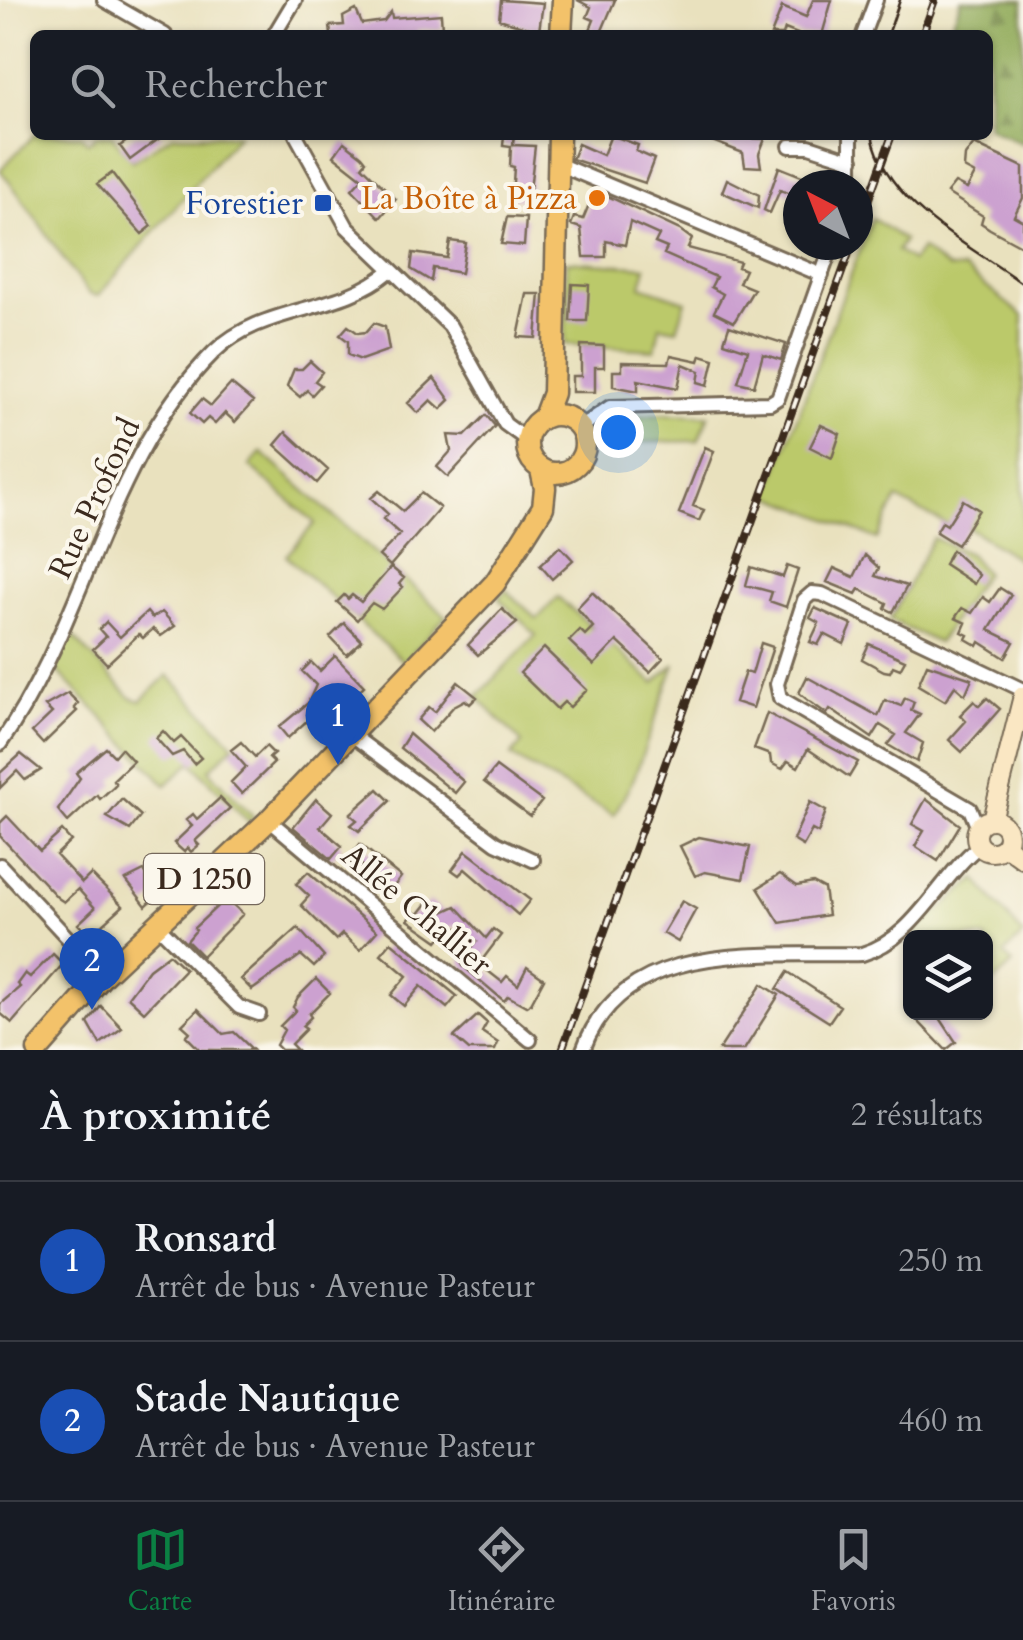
<!DOCTYPE html>
<html lang="fr">
<head>
<meta charset="utf-8">
<style>
  :root { --surface:#171b24; --page:#20242c; --text:#f1f3f6; --muted:#9ea1a6; --line:#363941; --accent:#0b8043 }
  body { margin:0; font-family:Cardo,serif; background:var(--page); color:var(--text) }
  .controls { position:absolute; right:30px; bottom:30px; display:grid; overflow:hidden; border-radius:15px; box-shadow:0 2px 8px #0004 }
  .controls button { width:90px; height:90px; display:grid; place-items:center; padding:0; border:0; border-bottom:2px solid var(--line); background:var(--surface); color:var(--text); font:50px sans-serif }
  .compass { position:absolute; left:783px; top:170px; width:90px; height:90px; border-radius:50%; background:var(--surface); box-shadow:0 2px 8px #0004; rotate:318deg }
  .you { position:absolute; left:618px; top:432px; width:35px; height:35px; margin:-25px; border:8px solid #fff; border-radius:50%; background:#1a73e8; box-shadow:0 0 0 15px #1a73e833 }
  .badge { display:grid; place-items:center; width:65px; height:65px; border-radius:50%; background:var(--accent); color:#fff; font-size:32px; font-weight:700 }
  .pin { position:absolute; translate:-50% -82px; filter:drop-shadow(0 2px 5px #0008) }
  .pin::after { content:''; position:absolute; top:52px; width:35px; height:30px; background:inherit; clip-path:polygon(0 0,100% 0,50% 100%) }
  .list { margin:0; padding:0; list-style:none }
  h2 { display:flex; justify-content:space-between; align-items:center; height:130px; margin:0; padding:0 40px; font-size:42px }
  h2 small { font-size:32px; font-weight:400; color:var(--muted) }
  .list li { display:grid; grid-template-columns:65px 1fr auto; gap:30px; align-items:center; box-sizing:border-box; height:160px; padding:0 40px; border-top:2px solid var(--line) }
  .list b { display:block; font-size:38px; white-space:nowrap }
  .list p { margin:0; font-size:32px; white-space:nowrap; color:var(--muted) }
  .list em { font-size:32px; font-style:normal; color:var(--muted) }
  .icon { flex:none; width:55px; height:55px; fill:none; stroke:currentColor; stroke-width:2; stroke-linecap:round; stroke-linejoin:round }
  .map { position:relative; flex:none; width:1023px; height:1050px; overflow:hidden }
  .search { position:absolute; background:var(--surface); box-shadow:0 2px 8px #0004; left:30px; right:30px; top:30px; height:110px; display:flex; align-items:center; gap:25px; box-sizing:border-box; padding:0 35px; border-radius:15px; color:var(--muted); font-size:38px }
  .sheet { height:450px; background:var(--surface) }
  nav { display:flex; justify-content:space-around; align-items:center; box-sizing:border-box; height:140px; border-top:2px solid var(--line); background:var(--surface); font-size:28px; color:var(--muted) }
  nav a { display:grid; justify-items:center; gap:5px }
  nav .on { color:var(--accent) }
  .map>svg:first-child { display:block }
  .green { fill:#bbc96b; stroke:#7b7a44; stroke-width:2.5 }
  .forest { fill:url(#forest-firs); stroke:#686c3e; stroke-width:2.5 }
  .building { fill:#cca1d0 }
  .lines { fill:none; stroke-linecap:round; stroke-linejoin:round }
  .street-casing { stroke:#786a56; stroke-width:18 }
  .secondary-casing { stroke:#786a56; stroke-width:22 }
  .primary-casing { stroke:#786a56; stroke-width:25 }
  .street { stroke:#fff; stroke-width:12 }
  .secondary { stroke:#fae7c3; stroke-width:18 }
  .primary { stroke:#f3c26a; stroke-width:20 }
  .tram { stroke:#3b2a1e; stroke-width:2.5 }
  .rail-casing { stroke:#3b2a1e; stroke-width:8 }
  .rail { stroke:#fbf7ec; stroke-width:4; stroke-dasharray:11; stroke-linecap:butt }
  .food-dot { fill:#e8710a; stroke:#fbf7ec; stroke-width:4 }
  .transit-dot { fill:#1a4fb4; stroke:#fbf7ec; stroke-width:4 }
  .labels { text-anchor:middle; stroke-width:8; stroke-linejoin:round; paint-order:stroke }
  .shield { fill:#fbf7ec; stroke:#75685c; stroke-width:2.5 }
  .shield-label { font-size:30px; font-weight:bold; fill:#3b2a1e }
  .food-label { font-size:32px; fill:#c56008; stroke:#fbf7ec; text-anchor:end }
  .transit-label { font-size:32px; fill:#164399; stroke:#fbf7ec; text-anchor:end }
  .street-label { font-size:32px; fill:#3b2a1e; stroke:#fbf7ec }
</style>
</head>
<body>
<div class="map">
<svg width="1023" height="1050" viewBox="0 0 1023 1050">
  <defs>
    <pattern id="forest-firs" width="22" height="20" patternUnits="userSpaceOnUse" patternTransform="scale(2.5)"><rect width="22" height="20" fill="#94ad5f"/><path d="M5 1l3.5 6h-7zM16 11l3.5 6h-7z" fill="#7a8d4e"/></pattern>
  </defs>
  <rect width="100%" height="100%" fill="#fbf7ec"/>
  <filter id="ink" filterUnits="userSpaceOnUse"><feTurbulence type="fractalNoise" baseFrequency=".01" numOctaves="2"/><feDisplacementMap in="SourceGraphic" scale="20" xChannelSelector="R" yChannelSelector="G"/><feConvolveMatrix kernelMatrix="1 2 1 2 8 2 1 2 1" color-interpolation-filters="sRGB"/></filter>
  <filter id="wash" filterUnits="userSpaceOnUse"><feTurbulence type="fractalNoise" baseFrequency=".0048" numOctaves="4" result="noise"/><feDisplacementMap in="SourceGraphic" scale="40" xChannelSelector="R" yChannelSelector="G"/><feGaussianBlur stdDeviation="2.25" result="paint"/><feColorMatrix in="noise" values="0 0 0 0 0 0 0 0 0 0 0 0 0 0 0 0 0 1.4 0 .05"/><feComposite in="paint" operator="in"/></filter>
  <g filter="url(#wash)">
    <rect width="100%" height="100%" fill="#e9e1be"/>
    <!-- green -->
    <path class="green" d="M35 134 81 135 88 143 96 135H112L132 161 173 135H238L98 296 89 294C57 253 33 210 0 170Z
      M872 218 904 240 897 251 912 261 921 249 949 269H964L1023 316V562L961 523 956 529 897 499 877 539 768 495Z
      M567 261 646 267 641 286 686 301 677 329 660 326 655 350 565 344Z
      M709 415 698 441 615 443 607 436C627 405 675 416 709 415Z
      M261 452 446 616 404 662 286 556 315 523 250 466Z
      M933 538 969 554 985 573 938 643 890 620Z
      M506 590 537 619 558 597 654 683 675 664 634 778 614 815 511 756 522 743 477 697 536 635 498 598Z
      M67 630 131 698 141 701 168 675 234 745 209 770 254 817 249 822 191 762 166 785 52 665Z
      M976 879 1023 935 1004 954 1013 964 986 989V938L917 937 913 933Z"/>
    <!-- forest -->
    <path class="forest" d="M961 0H1023V144L988 127V35H948Z"/>
    <g id="blocks">
      <!-- building -->
      <path class="building" d="M501 0 543 3 539 31 499 19Z
        M577 0H615L600 35H588L594 20 587 17 591 7Z
        M813 0H832L822 35H800L785 29 783 35H771L782 7 806 17Z
        M356 10 362 24 384 21 391 12 392 18 441 14 442 29 417 30V35H331L330 26 344 25 343 17Z
        M135 135H164L130 160 120 146Z
        M504 135H514L513 145 535 146 529 199 512 198 514 167 510 166 511 147 503 146Z
        M611 135 638 145 636 151 654 159 645 183 572 159 578 144 603 155Z
        M697 135 765 139 759 154 761 167 745 166 743 153Z
        M344 142 362 156 366 161 362 166 396 199 380 218 352 189 362 178 334 156Z
        M974 144 1023 167V198L1014 216 1023 221V247L990 229 981 223 983 216 947 193 955 183 967 189 975 174 964 168 965 156Z
        M779 167 814 181 816 173 841 185H794L791 194 780 190 770 213 764 210Z
        M112 173 152 226 142 234 97 184Z
        M727 179 759 195 758 208 722 192Z
        M595 190 680 230 692 239 688 248 740 262 738 267 745 270 739 283 754 289 734 322 714 312 723 294 711 287 716 277 664 254 667 248 655 243 659 235 630 222 625 245 606 241V257H584L581 228 571 225 574 217 583 219Z
        M507 217 526 218 524 246 501 244Z
        M450 241 466 243 461 273 433 268 431 281 411 269 413 253 447 258Z
        M572 284 589 285 587 321H570Z
        M527 294H540L536 338 518 337Z
        M374 323 385 327 389 350 361 360 348 355V341L340 335 348 326 358 333 366 332Z
        M729 326 786 344 781 360 763 354 754 386 738 382 748 350 724 342Z
        M581 345 604 346V367H595V392H572V376H581Z
        M671 355 699 361 701 355 714 359 708 385 698 382 700 371 683 364 678 388 638 380V391L613 386V371H622V362L669 363Z
        M310 361 322 372 315 381 321 385 312 395 307 390 300 397 287 386 294 369H302Z
        M434 378 450 400 441 409 431 400 418 413 408 403Z
        M231 384 253 402 235 422 225 413 215 424 208 418 202 424 190 413 202 399 211 406Z
        M486 415 495 426 448 477 437 467 451 451 448 435 465 436Z
        M821 425 840 434 832 458 810 447Z
        M286 432 328 470 317 483 275 445Z
        M705 447 714 451 693 506 704 510 699 521 679 513Z
        M379 491 403 511 421 493 440 508 390 566 379 556 400 534 383 519 388 514 371 498Z
        M963 500 979 510 957 545 936 532 942 522 947 525Z
        M560 546 573 560 552 579 540 565Z
        M952 550 979 575 974 584 944 564Z
        M865 555 879 568 875 576 907 586 893 612 885 608 887 603 859 589 856 594 827 582 834 568 854 577Z
        M787 566 798 570 786 607 769 601 772 592 746 585 751 567 783 577Z
        M391 567 404 578 399 584 403 587 382 609 372 603 357 620 337 602 344 595 348 599 352 595 361 602Z
        M1000 588 1011 595 989 630 1014 642 1005 658 980 642 978 646 966 639 968 635 962 632 966 623 955 618 962 608 972 613 983 597 990 602Z
        M592 592 663 658 650 672 617 641 594 665 569 641 580 630 585 635 593 627 577 608Z
        M815 608 852 625 844 644 824 634 818 645 810 642 819 623 810 618Z
        M502 609 517 623 478 655 468 645Z
        M147 612 152 618 162 612 175 626 161 636 153 629 143 638 139 634 107 664 93 649 106 637 99 629 106 622 120 637Z
        M344 623 362 641 347 655 330 637Z
        M761 643 773 647 753 708 735 702 745 672 752 674Z
        M869 644 905 660 900 669 893 666 890 672 884 671 862 659Z
        M544 648 587 690 570 707 564 702 557 709 520 673Z
        M335 656 364 686 352 697 343 688 288 738 279 727 308 703 316 685 302 671 311 662 320 671Z
        M927 664 972 679 965 695 955 686 945 701 918 685Z
        M807 677 878 716 885 700 901 706 905 698 914 702 911 710 920 714 906 733 923 743 917 762 888 745 896 735 880 725 872 738 830 709 827 714 809 701 799 693Z
        M458 682 477 697 470 704 465 700 454 706 431 732 418 720 429 707 435 712Z
        M68 693 78 703 74 708 77 711 43 744 32 732 52 713 45 706Z
        M987 698 1000 709 962 752 949 740 966 721 960 715 974 701 979 706Z
        M767 713 858 762 849 777 808 749 798 767 788 761 782 769 771 763 770 755 754 749Z
        M163 731 174 743 181 737 201 758 194 764 183 751 172 756 156 738Z
        M409 734 464 782 455 793 400 748Z
        M241 742 255 757 266 746 274 754 269 758 274 763 242 794 231 782 246 767 231 750Z
        M106 748 114 756 121 748 133 761 113 780 116 784 113 787 100 799 97 795 68 822 58 810 80 778 76 773Z
        M21 754 41 770 25 780 17 771 0 788V773Z
        M496 767 542 801 530 816 484 782Z
        M378 789 390 801 359 831 351 825 357 820 350 814Z
        M220 798 230 808 195 841 199 845 191 852 188 848 184 852 174 843 192 826 186 820 193 814 197 819Z
        M122 799 141 816 130 830 107 817Z
        M316 799 332 813 320 827 342 846 331 859 293 827Z
        M926 799 960 825 938 861 915 846 924 831 912 824Z
        M810 802 826 811 818 833 812 830 803 846 793 840Z
        M7 816 40 851 62 831 71 841 56 855 82 883 91 874 123 906 90 936 78 924 95 908 78 889 64 902 58 898 0 836V823Z
        M699 837 750 847 743 879 705 872 695 876 680 846Z
        M360 844 401 877 392 889 362 865 358 870 347 860Z
        M466 851 530 900 518 915 465 869 459 875 452 870Z
        M144 871 163 890 146 906 126 880Z
        M308 872 377 931 360 950 342 934 336 940 301 905 309 896 296 884Z
        M780 874 797 886 813 883 824 889 828 915 780 923 758 888Z
        M226 898 243 914 202 956 187 941 196 930 194 928Z
        M429 901 443 912 456 906 486 938 493 929 501 935 479 964 502 982 507 976 518 985 527 967 544 979 531 1003 526 1006 508 996 504 1001 463 966 461 961 477 941 452 925 438 941 408 920 414 912 418 915Z
        M682 901 696 909 678 942 663 933Z
        M298 928 324 957 314 967 301 955 252 990 241 979Z
        M391 942 457 996 447 1008 421 986 404 1006 391 995 407 976 381 954Z
        M53 954 63 964 12 1023 0 1013V1004L20 987 17 984 25 973 30 977Z
        M169 954 185 969 144 1012 128 997 149 969Z
        M788 972 840 1006 829 1022 777 989Z
        M316 979 330 993 309 1014 311 1017 302 1026 306 1029 291 1044 297 1050H281L276 1045 284 1030 280 1026 296 1010 293 1007 298 997Z
        M762 984 779 995 744 1050H719Z
        M101 1006 122 1028 100 1044 88 1023Z
        M198 1009 223 1034 234 1032 253 1050H200L186 1036 190 1032 182 1025Z
        M928 1012H936L956 1042 946 1050 918 1021Z
        M478 1015 487 1023 482 1032 498 1043 495 1050H469L454 1037Z"/>
    </g>
  </g>
  <g filter="url(#ink)">
    <use href="#blocks" fill-opacity="0" stroke="#786a56" stroke-width="2.5"/>
    <g class="lines">
      <!-- street casing -->
      <g class="street-casing">
        <path id="street" d="M104 0 165 35
          M274 35 295 0
          M863 35 876 0
          M296 135 347 227 450 326 505 424 527 440
          M790 146H809L852 160
          M558 164 822 275
          M851 185V135
          M581 427 610 407 770 403 778 398 832 245
          M352 735 496 843 533 860
          M0 744C86 623 106 459 214 352 263 304 338 315 390 271
          M269 820 530 1040
          M978 828 970 809 780 698 777 684 804 600 812 593 822 594 1023 690
          M0 865 103 976
          M156 924 239 1007 259 1014
          M583 1050C624 936 766 957 862 954 915 939 938 879 979 846"/>
      </g>
      <!-- secondary casing -->
      <g class="secondary-casing">
        <path id="secondary" d="M976 836a16 16 0 1 1 32 0a16 16 0 1 1-32 0Z
          M992 820 1023 696
          M1005 846 1023 859"/>
      </g>
      <!-- primary casing -->
      <g class="primary-casing">
        <path id="primary" d="M561 35 563 0
          M527 444a29 29 0 1 1 58 0a29 29 0 1 1-58 0Z
          M544 417 553 393 559 135
          M38 1050 103 976 269 820 495 583 543 507 545 488 541 470"/>
      </g>
      <!-- street -->
      <use href="#street" class="street"/>
      <!-- secondary -->
      <use href="#secondary" class="secondary"/>
      <!-- primary -->
      <use href="#primary" class="primary"/>
      <!-- tram -->
      <path class="tram" d="M888 35 900 0
        M872 135C886 205 970 245 1023 284"/>
      <!-- rail casing -->
      <g class="rail-casing">
        <path id="rail" d="M922 35 935 0
          M858 229 892 135
          M562 1050 852 245"/>
      </g>
      <!-- rail -->
      <use href="#rail" class="rail"/>
    </g>
  </g>
  <!-- markers -->
  <circle class="food-dot" cx="597" cy="198" r="10"/>
  <rect class="transit-dot" x="313" y="193" width="20" height="20" rx="5"/>
  <g class="labels">
    <!-- shield labels -->
    <rect class="shield" x="144" y="854" width="120" height="50" rx="8"/>
    <g class="shield-label">
      <text x="204" y="889">D 1250</text>
    </g>
    <!-- food labels -->
    <g class="food-label">
      <text x="577" y="209">La Boîte à Pizza</text>
    </g>
    <!-- transit labels -->
    <g class="transit-label">
      <text x="303" y="214">Forestier</text>
    </g>
    <!-- street labels -->
    <g class="street-label">
      <text transform="translate(94 498) rotate(-65)" y="11">Rue Profond</text>
      <text transform="translate(417 909) rotate(40)" y="11">Allée Challier</text>
    </g>
  </g>
</svg>
<div class="controls">
<button><svg class="icon" aria-label="layers" viewBox="0 0 24 24"><path d="M12 4l9 5-9 5-9-5zM3 14l9 5 9-5"/></svg></button>
</div>
<svg class="compass" viewBox="-18 -18 36 36"><path d="M0-13l5 13h-10z" fill="#e53935"/><path d="M0 13l5-13h-10z" fill="#9ea1a6"/></svg>
<div class="you"></div>
<div class="pin badge" style="left:338px;top:765px;background:#1a4fb4">1</div>
<div class="pin badge" style="left:92px;top:1010px;background:#1a4fb4">2</div>
<div class="search"><svg class="icon" aria-label="search" viewBox="0 0 24 24"><circle cx="10" cy="10" r="6"/><path d="M15 15l6 6"/></svg>Rechercher</div>
</div>
<section class="sheet">
<h2>À proximité<small>2 résultats</small></h2>
<ul class="list">
<li><span class="badge" style="background:#1a4fb4">1</span><div><b>Ronsard</b><p>Arrêt de bus · Avenue Pasteur</p></div><em>250 m</em></li>
<li><span class="badge" style="background:#1a4fb4">2</span><div><b>Stade Nautique</b><p>Arrêt de bus · Avenue Pasteur</p></div><em>460 m</em></li>
</ul>
</section>
<nav>
<a class="on"><svg class="icon" aria-label="map" viewBox="0 0 24 24"><path d="M3 6l6-2 6 2 6-2v14l-6 2-6-2-6 2zM9 4v14M15 6v14"/></svg>Carte</a>
<a><svg class="icon" aria-label="directions" viewBox="0 0 24 24"><path d="M12 3l9 9-9 9-9-9zM9 14v-3h6M13 9l2 2-2 2"/></svg>Itinéraire</a>
<a><svg class="icon" aria-label="saved" viewBox="0 0 24 24"><path d="M7 4h10v16l-5-4-5 4z"/></svg>Favoris</a>
</nav>
</body>
</html>
